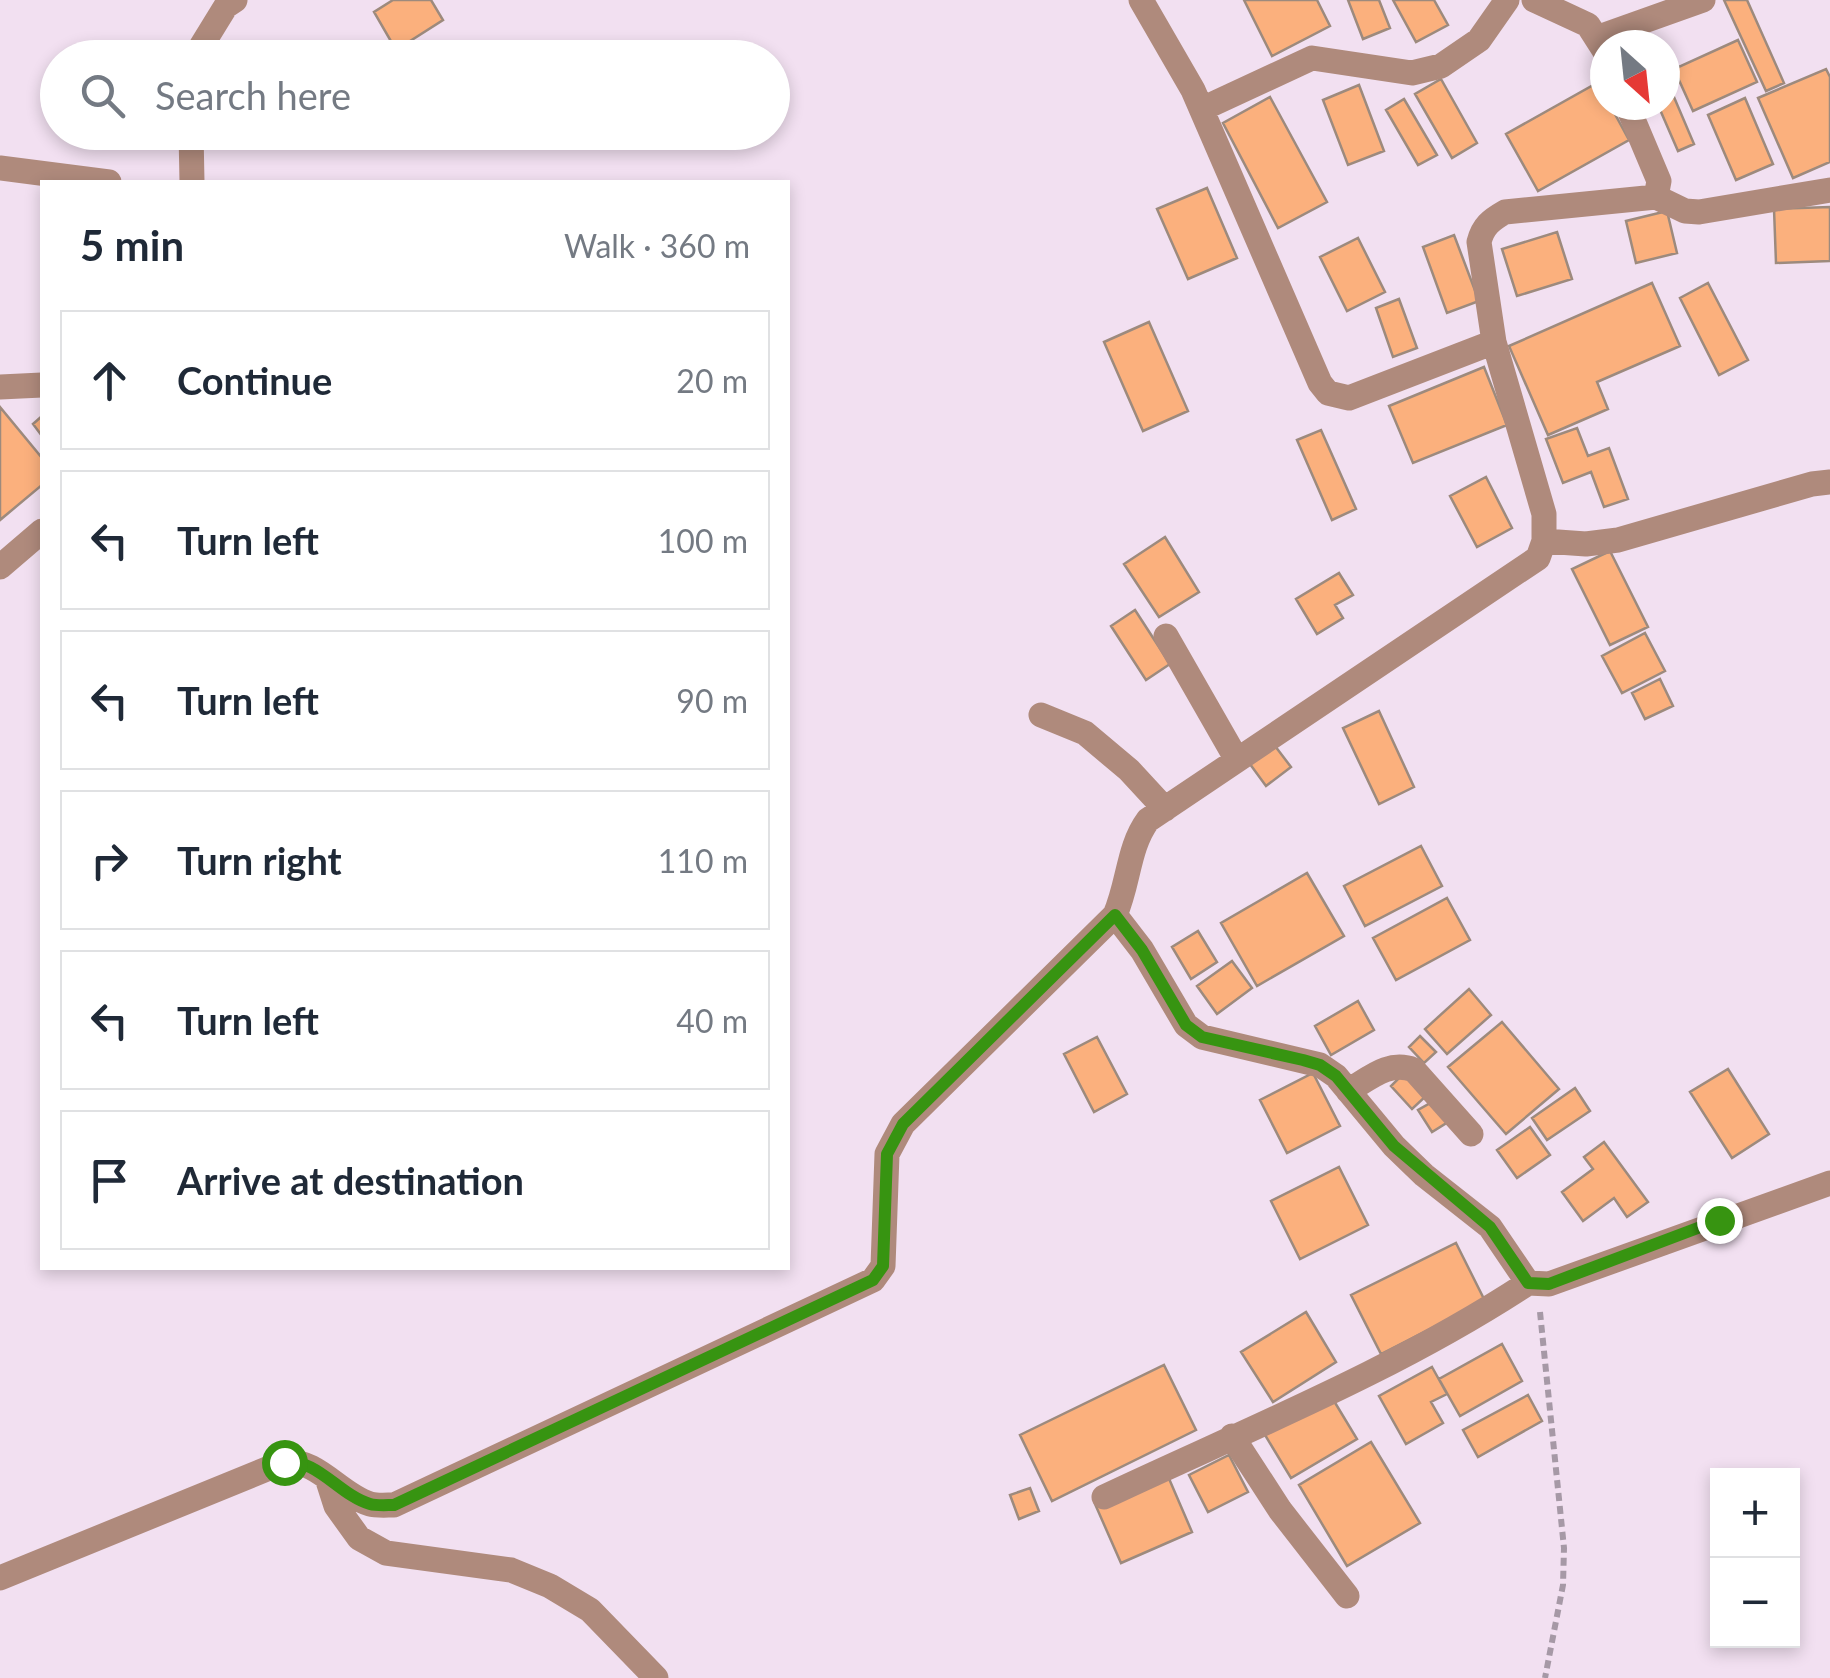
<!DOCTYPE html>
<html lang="en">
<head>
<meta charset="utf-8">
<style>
  :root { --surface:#fff; --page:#f6f6f7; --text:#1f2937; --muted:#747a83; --line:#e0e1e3 }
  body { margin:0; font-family:Lato,sans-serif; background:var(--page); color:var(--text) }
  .controls { position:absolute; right:30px; bottom:30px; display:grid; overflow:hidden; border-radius:0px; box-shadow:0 5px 15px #0003 }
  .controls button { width:90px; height:90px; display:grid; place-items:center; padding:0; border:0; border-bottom:2px solid var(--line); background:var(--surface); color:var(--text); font:50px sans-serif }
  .compass { position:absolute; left:1590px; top:30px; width:90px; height:90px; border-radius:50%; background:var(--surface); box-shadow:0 5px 15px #0003; rotate:153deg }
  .stop { position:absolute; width:30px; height:30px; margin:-22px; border:8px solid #379411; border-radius:50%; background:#fff }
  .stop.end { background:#379411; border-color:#fff; box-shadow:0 2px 10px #0008 }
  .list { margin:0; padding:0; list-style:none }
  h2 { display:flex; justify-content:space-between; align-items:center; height:130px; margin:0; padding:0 40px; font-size:42px }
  h2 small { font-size:32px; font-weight:400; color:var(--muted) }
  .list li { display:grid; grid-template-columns:65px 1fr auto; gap:30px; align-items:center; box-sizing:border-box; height:140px; margin:0 20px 20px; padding:0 20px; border:2px solid var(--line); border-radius:0px }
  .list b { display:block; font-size:38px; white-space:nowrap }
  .list em { font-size:32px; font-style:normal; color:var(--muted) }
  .icon { flex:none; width:55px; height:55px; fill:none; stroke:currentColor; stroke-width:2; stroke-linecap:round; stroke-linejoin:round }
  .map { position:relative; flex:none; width:1830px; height:1678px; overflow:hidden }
  .search { position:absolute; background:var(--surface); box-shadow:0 5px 15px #0003; left:40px; top:40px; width:750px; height:110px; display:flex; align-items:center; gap:25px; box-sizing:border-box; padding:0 35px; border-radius:55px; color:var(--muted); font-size:38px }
  .panel { position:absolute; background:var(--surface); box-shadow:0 5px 15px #0003; left:40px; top:180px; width:750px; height:1090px; border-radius:0px }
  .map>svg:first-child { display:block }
  .building { fill:#fbb07d; stroke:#9d8a7d; stroke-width:2.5 }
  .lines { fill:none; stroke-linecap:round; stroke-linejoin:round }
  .path { stroke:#a699a6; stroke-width:6; stroke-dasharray:8 5; stroke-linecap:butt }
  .minor { stroke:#af8a7c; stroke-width:25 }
  .route { stroke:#379411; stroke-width:12 }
</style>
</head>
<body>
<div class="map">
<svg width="1830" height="1678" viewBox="0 0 1830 1678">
  <rect width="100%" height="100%" fill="#f2e0f1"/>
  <!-- building -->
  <path class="building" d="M393 0H431L443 20 396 50 374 12Z
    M1244 0H1317L1330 26 1272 56Z
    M1348 0H1379L1390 28 1363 39Z
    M1393 0H1434L1448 25 1416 42Z
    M1724 0H1747L1784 83 1766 91Z
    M1636 32 1642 45H1611Z
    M1738 40 1757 82 1693 111 1674 69Z
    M1826 69 1830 77V162L1793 178 1758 98Z
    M1665 76 1694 144 1678 151 1658 105H1665Z
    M1441 79 1477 143 1452 158 1415 94Z
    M1597 83 1605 96V105H1610L1629 140 1538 191 1506 134Z
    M1359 85 1384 151 1348 165 1323 100Z
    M1270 97 1327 202 1278 228 1223 123Z
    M1745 98 1773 164 1736 180 1708 115Z
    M1404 99 1437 155 1418 165 1386 110Z
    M1207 188 1237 258 1188 279 1157 209Z
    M1830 207V261L1776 263 1774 209Z
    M1667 211 1677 253 1636 263 1626 221Z
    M1557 232 1572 279 1517 296 1502 249Z
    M1454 235 1479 301 1447 313 1423 247Z
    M1358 238 1385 292 1347 311 1320 257Z
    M1652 283 1680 346 1597 382 1608 409 1548 435 1509 346Z
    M1708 283 1748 360 1719 375 1680 298Z
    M1399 299 1417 348 1393 357 1376 308Z
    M1149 322 1188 411 1143 431 1104 342Z
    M1484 367 1507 425 1413 463 1389 406Z
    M0 407 42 458V485L0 520Z
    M42 416V436L33 424Z
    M1577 428 1588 456 1609 448 1628 499 1604 507 1591 472 1563 483 1546 439Z
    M1321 430 1356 509 1332 520 1297 440Z
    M1486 477 1512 528 1477 547 1450 496Z
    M1165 537 1199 592 1159 617 1124 564Z
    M1610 551 1648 627 1610 645 1572 569Z
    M1339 573 1353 595 1335 605 1343 618 1317 634 1296 599Z
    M1135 610 1170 664 1146 680 1111 626Z
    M1645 633 1665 671 1622 693 1602 656Z
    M1660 679 1673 706 1645 719 1632 693Z
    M1379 711 1414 787 1379 804 1343 728Z
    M1272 742 1291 767 1266 786 1247 760Z
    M1421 846 1442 886 1365 926 1344 886Z
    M1307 873 1344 936 1257 986 1221 923Z
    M1447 898 1470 940 1396 980 1373 938Z
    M1198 931 1217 962 1191 979 1172 947Z
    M1232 961 1252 988 1217 1014 1197 986Z
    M1469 989 1491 1015 1447 1054 1425 1029Z
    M1358 1001 1374 1030 1331 1055 1315 1026Z
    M1502 1022 1559 1089 1506 1134 1448 1067Z
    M1420 1036 1436 1052 1424 1063 1409 1047Z
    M1097 1037 1127 1094 1094 1112 1064 1054Z
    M1728 1069 1769 1134 1732 1158 1690 1092Z
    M1313 1073 1340 1126 1287 1153 1260 1100Z
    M1404 1073 1426 1096 1412 1109 1391 1086Z
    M1575 1088 1590 1111 1547 1140 1532 1118Z
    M1434 1101 1448 1122 1432 1132 1418 1110Z
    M1530 1127 1550 1155 1517 1178 1497 1150Z
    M1604 1142 1648 1202 1627 1217 1614 1198 1583 1221 1562 1192 1593 1169 1584 1157Z
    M1339 1167 1368 1225 1300 1259 1271 1201Z
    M1456 1243 1485 1301 1381 1354 1351 1295Z
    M1306 1312 1336 1362 1273 1402 1241 1352Z
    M1502 1344 1522 1381 1460 1416 1439 1379Z
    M1164 1365 1196 1430 1052 1501 1020 1435Z
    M1432 1367 1447 1394 1431 1402 1443 1423 1406 1444 1379 1396Z
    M1528 1395 1542 1421 1478 1457 1463 1430Z
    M1331 1396 1357 1439 1291 1478 1265 1435Z
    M1371 1442 1420 1523 1347 1566 1299 1485Z
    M1229 1455 1248 1492 1208 1512 1189 1475Z
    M1167 1474 1192 1532 1121 1563 1095 1504Z
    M1030 1488 1039 1511 1019 1519 1010 1495Z"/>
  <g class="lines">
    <!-- path -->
    <path class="path" d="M1540 1312 1564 1548 1563 1585 1545 1678"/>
    <!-- minor -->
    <path class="minor" d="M1141 0 1193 90 1320 383 1328 393 1349 398 1494 342
      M1534 0 1588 25 1604 50
      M1599 37 1703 0
      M194 58 226 6 235 0
      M1202 109 1312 58 1412 73 1441 66 1479 40 1507 0
      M191 132 192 182
      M0 168 109 182
      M1656 197 1685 211 1699 212 1830 190
      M0 387 42 385
      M1544 541 1586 544 1618 540 1812 484 1830 482
      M0 567 42 531
      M1166 636 1237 760
      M1041 715 1085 733 1129 770 1165 809
      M1115 915 1142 950 1186 1025 1202 1037 1320 1065 1336 1076 1394 1146 1424 1175 1490 1227 1528 1283 1549 1284 1830 1183
      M1348 1091C1370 1078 1389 1060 1414 1070L1471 1134
      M1232 1436 1280 1510 1347 1596
      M327 1478 336 1506 359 1538 386 1553 511 1570 550 1586 590 1610 656 1678
      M1104 1497C1246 1430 1396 1370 1528 1283
      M0 1578 284 1462C317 1458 340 1495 370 1504 377 1506 387 1505 394 1505L873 1280 883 1266 887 1154 903 1124 1115 915C1129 883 1128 847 1148 820L1538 558 1544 541V514L1494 342 1479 242C1483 226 1491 220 1505 212L1656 197 1659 181 1627 105"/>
  </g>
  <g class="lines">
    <!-- route -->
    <path class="route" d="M284 1462C317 1458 339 1495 370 1504 377 1506 387 1505 394 1505L873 1280 883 1266 887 1154 903 1124 1115 915 1142 950 1186 1025 1202 1037 1303 1060 1320 1065 1336 1076 1394 1146 1490 1227 1528 1283 1549 1284 1719 1220"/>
  </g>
</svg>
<div class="controls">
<button>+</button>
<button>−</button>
</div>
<svg class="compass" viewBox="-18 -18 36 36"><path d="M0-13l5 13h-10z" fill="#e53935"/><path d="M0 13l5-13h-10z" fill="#747a83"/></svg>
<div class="stop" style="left:284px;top:1462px"></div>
<div class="stop end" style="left:1719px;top:1220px"></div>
<div class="search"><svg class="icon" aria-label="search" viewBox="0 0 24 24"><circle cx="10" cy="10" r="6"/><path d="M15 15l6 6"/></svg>Search here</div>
<section class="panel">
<h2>5 min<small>Walk · 360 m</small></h2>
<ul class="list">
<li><svg class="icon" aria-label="ahead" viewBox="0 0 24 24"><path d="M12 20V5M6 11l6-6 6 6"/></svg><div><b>Continue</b></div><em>20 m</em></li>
<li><svg class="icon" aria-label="left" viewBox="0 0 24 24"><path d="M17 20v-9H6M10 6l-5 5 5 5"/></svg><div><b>Turn left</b></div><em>100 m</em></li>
<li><svg class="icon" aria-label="left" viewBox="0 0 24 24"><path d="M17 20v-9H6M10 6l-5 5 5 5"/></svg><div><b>Turn left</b></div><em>90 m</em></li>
<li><svg class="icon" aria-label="right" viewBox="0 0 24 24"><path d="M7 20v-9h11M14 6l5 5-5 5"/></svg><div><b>Turn right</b></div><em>110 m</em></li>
<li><svg class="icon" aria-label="left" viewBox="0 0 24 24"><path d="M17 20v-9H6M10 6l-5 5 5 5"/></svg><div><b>Turn left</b></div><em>40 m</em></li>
<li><svg class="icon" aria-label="arrive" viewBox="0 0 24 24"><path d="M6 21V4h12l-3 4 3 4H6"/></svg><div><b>Arrive at destination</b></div></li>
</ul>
</section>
</div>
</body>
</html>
